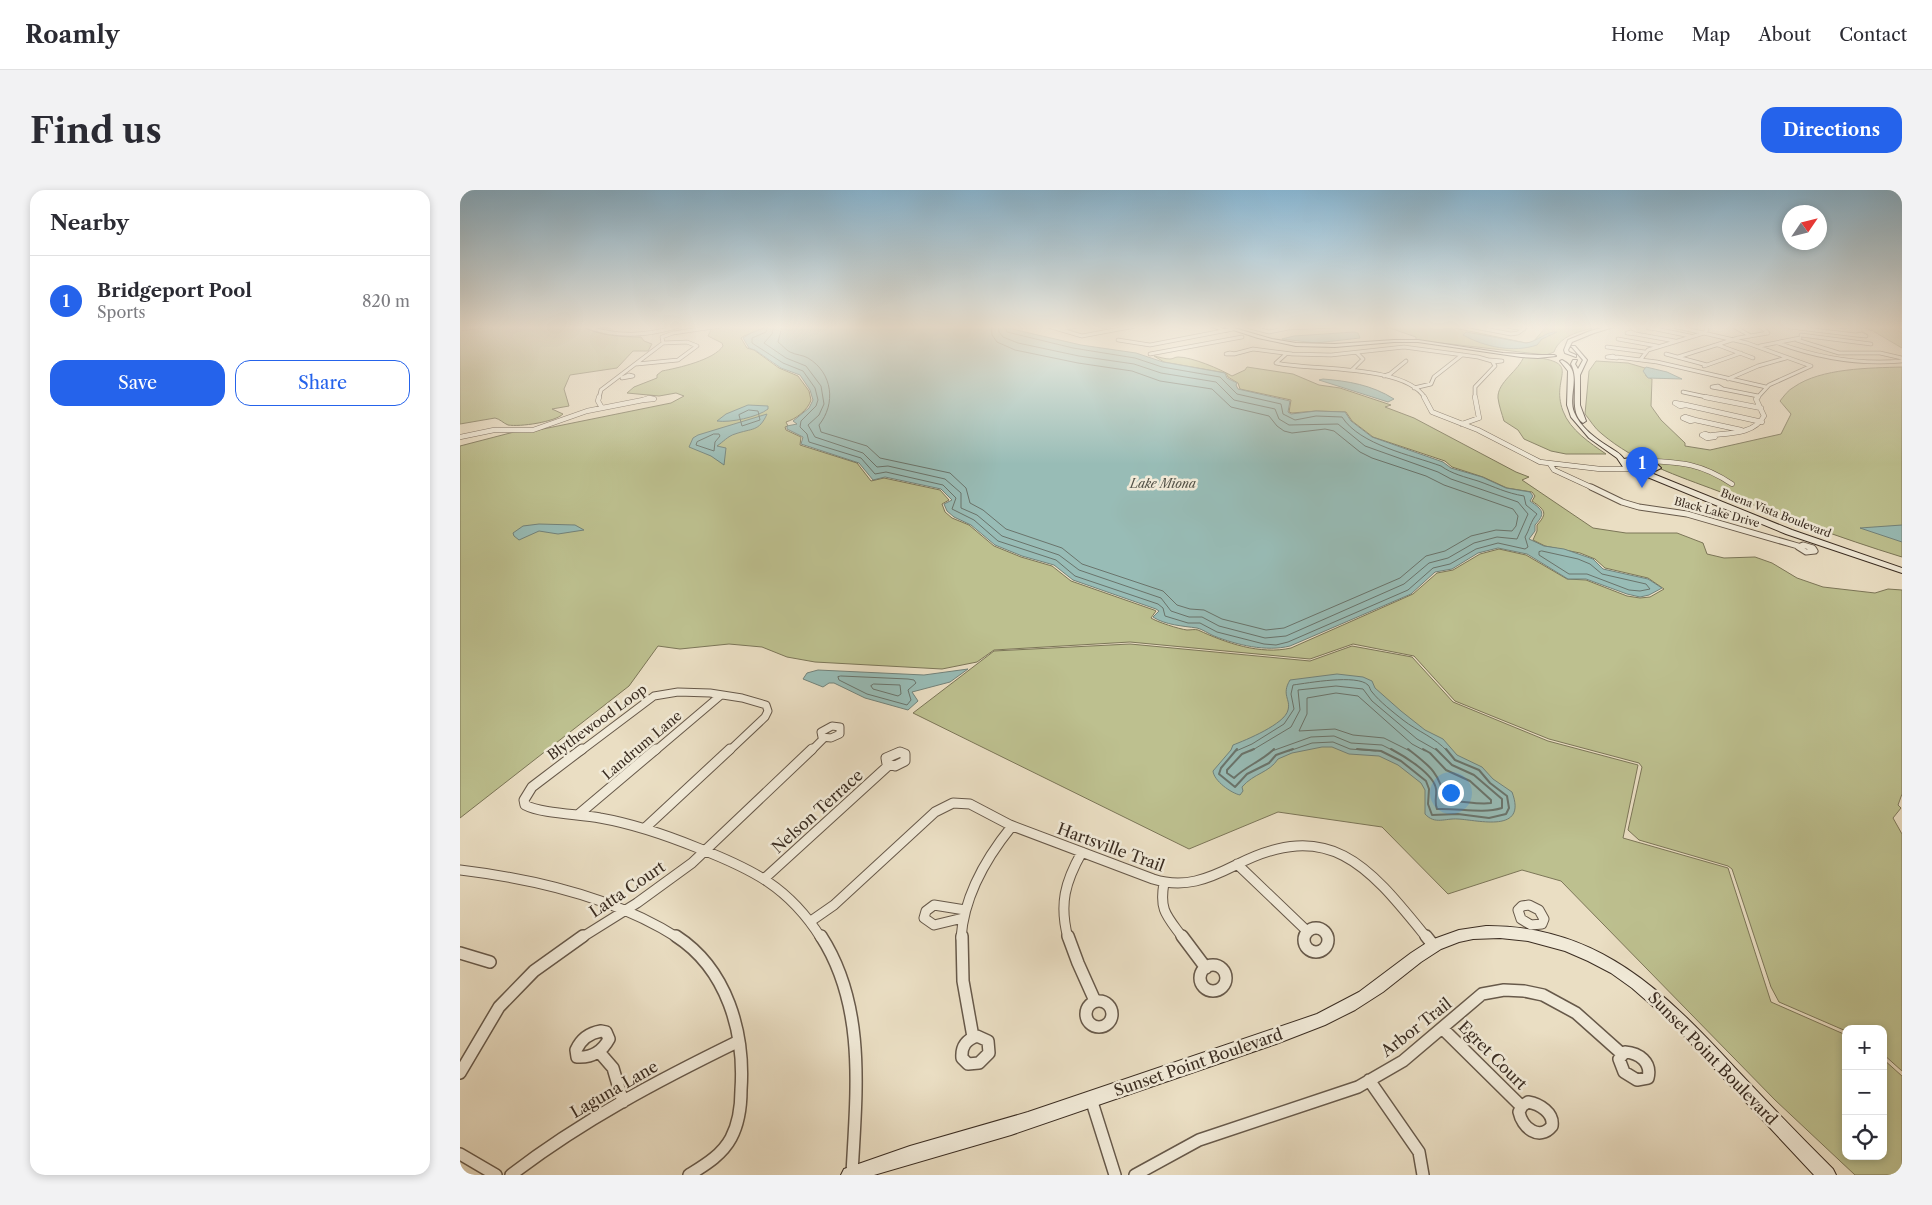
<!DOCTYPE html>
<html lang="en">
<head>
<meta charset="utf-8">
<style>
  :root { --surface:#fff; --page:#f2f2f3; --text:#2b2b33; --muted:#7c7c81; --line:#e1e1e2; --accent:#2563eb }
  body { margin:0; font-family:"Libre Caslon Text",serif; background:var(--page); color:var(--text) }
  .controls { position:absolute; right:15px; bottom:15px; display:grid; overflow:hidden; border-radius:10px; box-shadow:0 2px 8px #0003 }
  .controls button { width:45px; height:45px; display:grid; place-items:center; padding:0; border:0; border-bottom:1px solid var(--line); background:var(--surface); color:var(--text); font:25px sans-serif }
  .compass { position:absolute; left:1322px; top:15px; width:45px; height:45px; border-radius:50%; background:var(--surface); box-shadow:0 2px 8px #0003; rotate:55deg }
  .you { position:absolute; left:990px; top:602px; width:18px; height:18px; margin:-12px; border:4px solid #fff; border-radius:50%; background:#1a73e8; box-shadow:0 0 0 8px #1a73e833 }
  .badge { display:grid; place-items:center; width:32px; height:32px; border-radius:50%; background:var(--accent); color:#fff; font-size:16px; font-weight:700 }
  .pin { position:absolute; translate:-50% -41px; filter:drop-shadow(0 1px 2px #0008) }
  .pin::after { content:''; position:absolute; top:26px; width:18px; height:15px; background:inherit; clip-path:polygon(0 0,100% 0,50% 100%) }
  .list { margin:0; padding:0; list-style:none }
  h2 { display:flex; justify-content:space-between; align-items:center; height:65px; margin:0; padding:0 20px; font-size:21px }
  h2 small { font-size:16px; font-weight:400; color:var(--muted) }
  .list li { display:grid; grid-template-columns:32px 1fr auto; gap:15px; align-items:center; box-sizing:border-box; height:90px; padding:0 20px; border-top:1px solid var(--line) }
  .list b { display:block; font-size:19px; white-space:nowrap }
  .list p { margin:0; font-size:16px; white-space:nowrap; color:var(--muted) }
  .list em { font-size:16px; font-style:normal; color:var(--muted) }
  .actions { display:flex; gap:10px; padding:15px 20px }
  .actions a { flex:1; padding:11px 0; border:1px solid var(--accent); border-radius:15px; text-align:center; font-size:18px; color:var(--accent) }
  .actions .main { background:var(--accent); color:#fff }
  .icon { flex:none; width:28px; height:28px; fill:none; stroke:currentColor; stroke-width:2; stroke-linecap:round; stroke-linejoin:round }
  .map { position:relative; flex:none; width:1442px; height:985px; overflow:hidden; border-radius:15px }
  header { display:flex; align-items:center; gap:30px; box-sizing:border-box; height:70px; padding:0 25px; background:var(--surface); border-bottom:1px solid var(--line) }
  header strong { font-size:24px }
  nav { display:flex; gap:28px; margin-inline-start:auto; font-size:18px }
  .intro { display:flex; align-items:center; justify-content:space-between; box-sizing:border-box; height:120px; padding:0 30px }
  h1 { margin:0; font-size:35px }
  .button { padding:12px 22px; border-radius:15px; background:var(--accent); color:#fff; font-size:18px; font-weight:700 }
  main { display:flex; gap:30px; padding:0 30px }
  aside { flex:1; background:var(--surface); border-radius:15px; box-shadow:0 2px 8px #0003 }
  .map>svg:first-child { display:block }
  .green { fill:#bdc08f; stroke:#7c7658 }
  .water { fill:#98bcb6; stroke:#73837b }
  .lines { fill:none; stroke-linecap:round; stroke-linejoin:round }
  .shore-far1 { stroke:#6a746c; stroke-width:1 }
  .shore { stroke:#6a746c; stroke-width:2 }
  .street-far5-casing { stroke:#67594a; stroke-width:4.5 }
  .street-far4-casing { stroke:#67594a; stroke-width:5.5 }
  .street-far3-casing { stroke:#67594a; stroke-width:7 }
  .street-far2-casing { stroke:#67594a; stroke-width:9 }
  .street-far1-casing { stroke:#67594a; stroke-width:11 }
  .street-casing { stroke:#67594a; stroke-width:14 }
  .secondary-casing { stroke:#3b2d22; stroke-width:2 }
  .street-far5 { stroke:#f1ead8; stroke-width:3 }
  .street-far4 { stroke:#f1ead8; stroke-width:4.5 }
  .street-far3 { stroke:#f1ead8; stroke-width:5 }
  .street-far2 { stroke:#f1ead8; stroke-width:7 }
  .street-far1 { stroke:#f1ead8; stroke-width:9 }
  .street { stroke:#f1ead8; stroke-width:11 }
  .secondary { fill:#f1ead8; fill-rule:evenodd }
  .labels { text-anchor:middle; stroke-width:5; stroke-linejoin:round; paint-order:stroke }
  .far-street-label { font-size:11px; fill:#3b2d22; stroke:#f1ead8 }
  .far-water-label { font-size:12px; font-style:italic; fill:#525147; stroke:#f1ead8 }
  .street-label { font-size:14px; fill:#3b2d22; stroke:#f1ead8 }
  .near-street-label { font-size:16px; fill:#3b2d22; stroke:#f1ead8 }
</style>
</head>
<body>
<header>
<strong>Roamly</strong>
<nav><a>Home</a><a>Map</a><a>About</a><a>Contact</a></nav>
</header>
<div class="intro"><h1>Find us</h1><a class="button">Directions</a></div>
<main>
<aside>
<h2>Nearby<small></small></h2>
<ul class="list">
<li><span class="badge">1</span><div><b>Bridgeport Pool</b><p>Sports</p></div><em>820 m</em></li>
</ul>
<div class="actions"><a class="main">Save</a><a>Share</a></div>
</aside>
<div class="map">
<svg width="1442" height="985" viewBox="0 0 1442 985">
  <rect width="100%" height="100%" fill="#eadec3"/>
  <filter id="stains"><feTurbulence type="fractalNoise" baseFrequency=".004" numOctaves="4"/><feColorMatrix values="0 0 0 0 .2 0 0 0 0 .09 0 0 0 0 .02 0 0 0 .5 -.17"/></filter>
  <radialGradient id="worn" r=".72"><stop offset=".6" stop-color="#630" stop-opacity="0"/><stop offset="1" stop-color="#630" stop-opacity=".3"/></radialGradient>
  <!-- green -->
  <path class="green" d="M42 136H122C137 146 164 147 181 147L184 151 192 154 188 161H173L157 178 110 185 104 199 109 216 92 219 103 224C95 232 60 237 48 235 43 233 40 229 35 228L0 234V141Z
    M275 136H308L284 146 281 148 287 158 294 160 319 178 338 186 349 201 351 210C348 220 336 229 326 232L328 236 325 237 326 240 341 247 340 255 397 273 411 291 424 288 480 300 489 310 482 314 485 322 492 328 509 335 534 356 561 367 592 376 611 391 694 420 696 421 691 428C697 432 719 439 727 440 731 440 735 439 738 440 766 453 800 465 831 458L953 404 977 383 993 380 1020 364 1039 359 1066 365 1107 389 1126 390 1167 406 1180 408 1190 407 1204 399 1188 388 1145 378 1135 369 1120 363 1085 356 1073 350 1077 341V335C1088 323 1085 320 1072 311L1075 306 1072 302 1047 298 1023 287 992 277 985 271 913 247 892 231 886 222 856 221 832 223 829 222 831 210 780 199 778 193 768 187 766 183 704 172 694 166C699 167 705 169 710 169 713 169 715 167 718 167 732 167 760 179 772 186L785 180 787 177 833 184 859 195 880 198 931 215 925 217 954 228 1056 282 1069 287 1062 290 1133 338 1166 343H1217L1243 353 1247 364 1264 368 1295 367 1312 373 1337 388 1363 397 1415 403 1428 399 1442 400V604L1438 615 1441 618 1433 628 1442 644V881L1423 864V839H1386V841L1319 812 1311 797 1272 679 1268 676 1179 650 1168 640 1182 577 1179 573 1089 549 995 511 954 466 893 454 850 469 670 452 534 460 517 472 482 479 355 472 327 467 302 457 269 454 220 459 198 456 169 496 0 628V256L54 242 78 240 211 213 224 206 216 203 199 206 167 203 174 197 197 188V185L202 181C218 178 254 170 263 156L262 153 248 146 252 138Z
    M924 136H985L1066 153 1073 152 1087 136H1142C1125 140 1100 144 1094 162L1086 165 956 150V147Z
    M1399 136H1442V158L1413 141Z
    M1064 166C1128 172 1089 184 1103 221 1110 240 1130 253 1146 264H1106L1091 261 1064 249 1058 240 1044 231C1042 224 1039 216 1038 208 1037 192 1059 181 1064 166Z
    M1136 171 1168 173 1185 178 1186 186 1192 189 1191 216 1201 230 1225 253V256L1250 260 1321 244 1331 224 1320 211C1324 206 1328 200 1334 197 1361 178 1410 178 1442 177V367C1380 348 1319 325 1258 301 1218 286 1175 272 1142 244 1135 239 1130 230 1125 224L1129 181Z
    M670 454 850 471 892 456 952 467 993 512 1088 551 1178 575 1163 648 1268 678 1311 812 1386 845V966H1423V869L1442 886V985H1395L1315 910 1101 691 1062 680 988 704 922 637 818 622 729 659 453 523 534 461Z"/>
  <!-- water -->
  <path class="water" d="M310 136H539L621 155 676 163 703 172 765 183 767 188 777 193 776 195 778 199 830 211 828 222 831 224 856 221 885 222 891 231 912 247 983 272 991 278 1022 287 1046 298 1070 302 1073 306 1070 311C1083 320 1086 323 1075 335V341L1069 349 1084 356 1104 359 1133 369 1143 379 1188 389 1202 398 1189 405 1180 407 1167 404 1126 389H1108L1067 364 1038 358 1018 363 992 379 975 382 951 404 830 456C806 462 777 455 754 446 749 444 742 439 737 438 723 436 705 435 693 427L699 421 696 419 613 390 594 375 562 366 535 355 511 335 494 327 487 321 484 314 492 310 481 299 425 287 413 290 399 273 341 254 343 247 327 239V236L337 234 333 231 349 218 353 210 350 200 340 185 321 178 295 160 289 158 283 148 291 143Z
    M894 142 898 143 900 148 856 153 822 149 834 146Z
    M1006 142 1066 153C1077 152 1088 140 1097 142L1082 149 1077 155C1053 163 1025 157 1003 145Z
    M1186 177 1207 182 1222 189 1188 188 1183 181Z
    M863 189C888 191 912 195 934 209L928 212 859 190Z
    M288 215 308 216V219C298 227 270 233 257 231L266 224Z
    M307 224C299 242 292 238 275 244 268 246 263 252 257 256L266 258 264 275 251 266 229 257 233 248 238 245Z
    M79 334 115 335 124 340 98 344 79 341 59 350 54 346 53 343 63 336Z
    M1442 335V352L1400 338Z
    M508 479 490 492 452 502 458 511 448 520 405 508 374 493H369L363 497 343 489 347 483 358 480 464 485Z
    M877 484 903 487 912 491 915 498 941 521 965 540 983 549 997 565 1022 577 1033 589 1052 602C1068 644 1018 630 998 629 985 628 975 635 965 624V600L961 593 938 575 919 566 889 564 872 557H862L832 563 818 569C809 583 794 583 782 597L783 601 780 605C771 603 754 591 753 581L771 560 773 555C786 550 825 534 828 520 831 509 821 505 830 490Z"/>
  <g class="lines">
    <!-- shore-far1 -->
    <path class="shore-far1" d="M308 136 306 142 292 148V153L323 173 343 181 355 198 358 210 356 216 341 231 340 237 347 244 349 252 401 268 415 284 426 282 483 295 496 308 492 319 514 330 538 351 596 370 615 386 698 414 703 418 705 426 728 433H740L757 442 804 454 816 455 828 452 948 400 973 378 990 374 1016 359 1038 353 1065 359 1068 357 1065 347C1070 339 1070 332 1077 324L1066 315 1064 306C1046 303 1035 297 1018 291 1005 287 992 284 981 276 951 265 900 255 882 227L856 226 835 230 823 224 821 214 777 204 760 187 702 177 675 168 613 158 547 142 545 136
      M314 136 312 144 304 153 326 168 346 176 361 196 364 214 359 225 348 235 355 247 403 263 417 277 428 276 485 289 501 303V318L517 325 542 346 599 365 619 380 701 408 711 421 729 427H742L759 436 805 448 826 446 944 394 969 373 988 368 1014 353 1037 347 1057 349 1068 324 1058 312 991 289 978 282 905 256 878 234 829 235 819 229 815 219 774 210 756 192 701 183 674 174 619 166 558 153 543 147 539 142 538 136
      M322 136 318 152C322 155 326 160 330 162 336 165 343 165 348 168 373 183 376 214 359 235L361 242 407 256 420 268 490 283 506 298 510 313 523 320 546 339 602 358 622 374 703 401 717 415 730 419 744 420 762 429 806 440 824 438 940 388 966 366 985 361 1011 346 1036 340 1052 341 1056 336 1058 326 1053 319 984 295 966 286 912 268 900 262 874 241 865 239 832 243 824 241 817 236 809 226 771 217 752 199 700 191 672 181 618 173 555 160 537 152 532 145 531 136
      M289 220 298 221 300 230 282 236 279 225Z
      M254 244H259L260 246 255 252 254 261 236 255 237 252Z
      M1082 361 1118 369 1130 374 1142 384 1186 394 1190 399 1180 401 1169 400 1127 384H1109L1079 365V362Z
      M381 486 448 489 454 490 456 493 448 500 451 510 447 515 407 504 379 490 378 487Z
      M414 494 440 495 441 504 438 506 413 499 411 496Z
      M776 561 792 554 824 534 834 519 831 504 833 495C848 493 897 484 908 495 910 497 910 500 912 502 920 512 933 522 943 530 957 541 976 548 987 561
      M791 561 831 537 840 520 838 500 876 496 903 499 912 511 957 549 978 561
      M812 561 851 547 874 546 891 553 922 555 934 561
      M829 561 852 553 873 552 890 559 916 561
      M950 561 924 548 893 545 875 539 839 541 847 524V508L876 503 898 506 952 554 965 561"/>
    <!-- shore -->
    <path class="shore" d="M777 559 761 578 759 584 775 597 787 584 809 573 816 565 833 559
      M794 559 782 564 767 580V583L774 588C786 576 802 571 814 559
      M897 559 921 561 941 571 966 591 969 599 968 614 972 625 998 624 1029 628 1046 624 1049 618 1047 606 1030 593 1019 580 995 570 986 559
      M931 559C944 566 974 584 976 599 977 606 974 612 977 619 999 618 1022 624 1042 618V609L1014 585 992 575 976 559
      M948 559C970 576 980 583 985 611 1001 610 1016 615 1031 613V610L1010 591 986 580 970 563 963 559"/>
    <!-- street-far5 casing -->
    <g class="street-far5-casing">
      <path id="street-far5" d="M125 136C157 148 187 146 219 136
        M588 136 622 146 675 136
        M786 136 809 142 829 138 875 136
        M1009 136 1051 144 1058 143 1067 136
        M1046 136 1064 139
        M1213 136 1287 153 1351 176 1309 195 1297 208
        M1273 136 1289 145
        M1376 136 1385 137
        M1192 137 1197 139 1188 138Z
        M1330 137 1396 145
        M599 139 618 136
        M1196 139 1230 146
        M1171 142 1176 144 1167 143Z
        M1176 144 1215 151
        M1402 144 1406 146 1396 145Z
        M1341 145 1411 154
        M1158 149 1197 156
        M658 150 690 155 773 139
        M1337 150 1379 163H1420L1442 168
        M1318 153C1359 168 1398 175 1442 171
        M1258 155 1293 168
        M1300 156 1340 148
        M1147 157 1185 162
        M770 163 775 164H766Z
        M690 164 782 147
        M774 164 793 159 832 164 871 165 944 157 1018 167 1032 171 1035 176 1015 197V208
        M826 164 816 173C851 181 945 174 965 208
        M1206 164 1247 175
        M1153 166 1157 168 1147 167Z
        M1157 167 1197 172 1306 197
        M1218 167 1278 148 1308 143 1300 136
        M1181 169 1188 160 1244 143 1247 140 1245 136
        M1030 170 1042 171 1034 172
        M177 174 218 170 237 156 227 152 203 153
        M1244 176 1281 163
        M892 180 903 169 897 163
        M169 185 173 186 162 188Z
        M924 186 930 184 946 171
        M1268 189 1298 176 1326 168
        M1258 196 1263 199 1252 197Z
        M954 198 971 194 974 187 1002 165
        M1263 199 1298 206
        M1223 202 1251 208
        M139 208 141 200 203 153 202 147 213 143 260 136"/>
    </g>
    <!-- street-far4 casing -->
    <g class="street-far4-casing">
      <path id="street-far4" d="M139 207 138 211 142 218
        M964 207 972 222 1018 240 1080 272 1140 279H1169
        M1245 207 1301 218
        M189 208 194 209 183 210Z
        M1215 213 1226 215 1220 216Z
        M1226 215 1302 232
        M1225 227 1235 230 1230 231 1223 228Z
        M1235 230 1281 240
        M1002 234 1019 228 1015 207
        M1245 244 1255 247 1247 248 1242 245Z
        M1252 245C1271 243 1294 244 1304 226L1296 209 1298 207
        M0 247 34 240H73L127 221 183 210
        M1187 271C1222 272 1242 274 1272 294
        M1090 274 1094 280 1133 298"/>
    </g>
    <!-- street-far3 casing -->
    <g class="street-far3-casing">
      <path id="street-far3" d="M1131 297 1162 312 1179 317 1227 324 1338 356
        M1343 355 1353 358 1355 361 1346 362 1338 357Z"/>
    </g>
    <!-- street-far2 casing -->
    <g class="street-far2-casing">
      <path id="street-far2" d="M372 536 380 537V544L371 548 362 547 361 542Z
        M121 561 194 506 218 502 250 503 282 508 306 515 308 521 305 527 269 561
        M195 561 261 505
        M351 561 364 548"/>
    </g>
    <!-- street-far1 casing -->
    <g class="street-far1-casing">
      <path id="street-far1" d="M122 559 72 597 64 610 65 615C82 624 120 624 140 628 174 634 206 645 238 658 292 679 329 697 361 748
        M440 562 445 564V571L435 576 427 574 426 568Z
        M119 624 196 559
        M185 638 270 559
        M777 674 847 741
        M0 680C75 689 154 707 218 748
        M305 688 429 575
        M704 693C699 721 707 726 723 748
        M1069 715 1079 720 1084 729 1082 734 1071 735 1061 729 1058 720 1062 716Z
        M503 728 474 735 464 728 466 721 474 715 505 720
        M351 731 374 715 475 622 493 613 510 614 550 635 693 689C724 699 748 689 776 675 871 626 910 678 967 748
        M121 748 177 713 232 673 352 559
        M501 748C504 705 526 668 552 636
        M608 748C599 714 605 692 622 662"/>
    </g>
    <!-- street casing -->
    <g class="street-casing">
      <path id="street" d="M844 750a12 12 0 1 1 24 0a12 12 0 1 1-24 0Z
        M216 746C267 779 285 842 281 900 281 916 279 933 271 948 262 965 245 975 229 985
        M361 746C407 817 396 904 392 984
        M502 746 503 791 513 847
        M608 746 618 773 635 811
        M722 746 746 778
        M966 746 974 756
        M0 763 30 772
        M740 788a13 13 0 1 1 26 0a13 13 0 1 1-26 0Z
        M626 824a13 13 0 1 1 26 0a13 13 0 1 1-26 0Z
        M982 838 1061 916
        M141 841 146 842 149 849C142 862 132 868 117 867L116 860C121 849 129 843 141 841Z
        M517 846 528 851 529 863 519 873 508 874 502 868C501 856 506 850 517 846Z
        M1165 862C1179 863 1192 872 1188 888L1177 890 1164 882 1159 869Z
        M140 863 153 878 163 912
        M0 883 39 817 74 781 123 746
        M909 890 959 962 963 985
        M631 909 655 985
        M1068 912C1080 914 1094 923 1092 936 1079 952 1062 937 1059 922L1062 916Z
        M0 964 36 985
        M51 985C121 931 199 890 279 851
        M675 985 739 950 898 897 943 871 1022 804 1044 800 1064 801 1083 805 1116 823 1162 864"/>
    </g>
    <!-- secondary casing -->
    <g class="secondary-casing">
      <path id="secondary" d="M750 136H756L769 141 765 142Z
        M761 136H767L812 149 836 153 875 154 934 150H958L1043 163 1078 165H1094L1096 166 1078 168 1061 167 958 152H934L875 157 836 156 798 148Z
        M1150 136H1157L1134 143 1112 152 1108 160 1109 162 1116 165V167L1105 163 1104 160 1108 150 1130 141Z
        M1111 156H1115L1127 170 1120 185V215L1126 231 1123 233C1107 221 1121 192 1111 174L1113 170H1117L1115 174 1118 179 1123 170Z
        M1102 170C1124 181 1107 204 1114 222 1120 237 1136 249 1149 257 1155 261 1160 263 1164 269 1178 266 1192 268 1201 278L1191 283 1332 340 1442 378V383L1326 344 1163 277 1157 268 1129 248 1111 227 1107 215 1108 181 1100 171ZM1166 272H1182L1194 278C1185 282 1176 279 1167 275Z
        M1026 736C1138 735 1205 802 1275 878 1307 912 1340 946 1373 979L1376 985H1354L1211 832 1172 798 1151 783 1128 771 1105 761 1068 751 1040 748 1013 749 999 752 981 759 961 772 923 802 895 820 865 835 816 854 551 945 414 985H381L384 979 450 956 568 922 857 824 899 802 951 763 971 750 999 740Z"/>
    </g>
    <!-- street-far5 -->
    <use href="#street-far5" class="street-far5"/>
    <!-- street-far4 -->
    <use href="#street-far4" class="street-far4"/>
    <!-- street-far3 -->
    <use href="#street-far3" class="street-far3"/>
    <!-- street-far2 -->
    <use href="#street-far2" class="street-far2"/>
    <!-- street-far1 -->
    <use href="#street-far1" class="street-far1"/>
    <!-- street -->
    <use href="#street" class="street"/>
    <!-- secondary -->
    <use href="#secondary" class="secondary"/>
  </g>
  <!-- sky -->
  <linearGradient id="sky" x2="0" y2="1"><stop stop-color="#88b7d4"/><stop offset="0.5" stop-color="#f6f0e4"/><stop offset="1" stop-color="#f6f0e4" stop-opacity="0"/></linearGradient>
  <rect width="1442" height="274" fill="url(#sky)"/>
  <g class="labels">
    <!-- far-street labels -->
    <g class="far-street-label">
      <text transform="translate(1257 322) rotate(15)" y="4">Black Lake Drive</text>
      <text transform="translate(1316 323) rotate(21)" y="4">Buena Vista Boulevard</text>
    </g>
    <!-- far-water labels -->
    <g class="far-water-label">
      <text x="703" y="298">Lake Miona</text>
    </g>
    <!-- street labels -->
    <g class="street-label">
      <text transform="translate(137 532) rotate(-36)" y="5">Blythewood Loop</text>
      <text transform="translate(182 555) rotate(-40)" y="5">Landrum Lane</text>
    </g>
    <!-- near-street labels -->
    <g class="near-street-label">
      <text transform="translate(357 621) rotate(-42)" y="6">Nelson Terrace</text>
      <text transform="translate(651 657) rotate(20)" y="6">Hartsville Trail</text>
      <text transform="translate(167 699) rotate(-34)" y="6">Latta Court</text>
      <text transform="translate(956 837) rotate(-38)" y="6">Arbor Trail</text>
      <text transform="translate(1033 865) rotate(45)" y="6">Egret Court</text>
      <text transform="translate(1253 868) rotate(46)" y="6">Sunset Point Boulevard</text>
      <text transform="translate(738 872) rotate(-19)" y="6">Sunset Point Boulevard</text>
      <text transform="translate(154 899) rotate(-30)" y="6">Laguna Lane</text>
    </g>
  </g>
  <rect width="100%" height="100%" filter="url(#stains)"/>
  <rect width="100%" height="100%" fill="url(#worn)"/>
</svg>
<div class="controls">
<button>+</button>
<button>−</button>
<button><svg class="icon" aria-label="locate" viewBox="0 0 24 24"><circle cx="12" cy="12" r="6"/><path d="M12 2v4M12 18v4M2 12h4M18 12h4"/></svg></button>
</div>
<svg class="compass" viewBox="-18 -18 36 36"><path d="M0-13l5 13h-10z" fill="#e53935"/><path d="M0 13l5-13h-10z" fill="#7c7c81"/></svg>
<div class="you"></div>
<div class="pin badge" style="left:1182px;top:298px">1</div>
</div>
</main>
</body>
</html>
